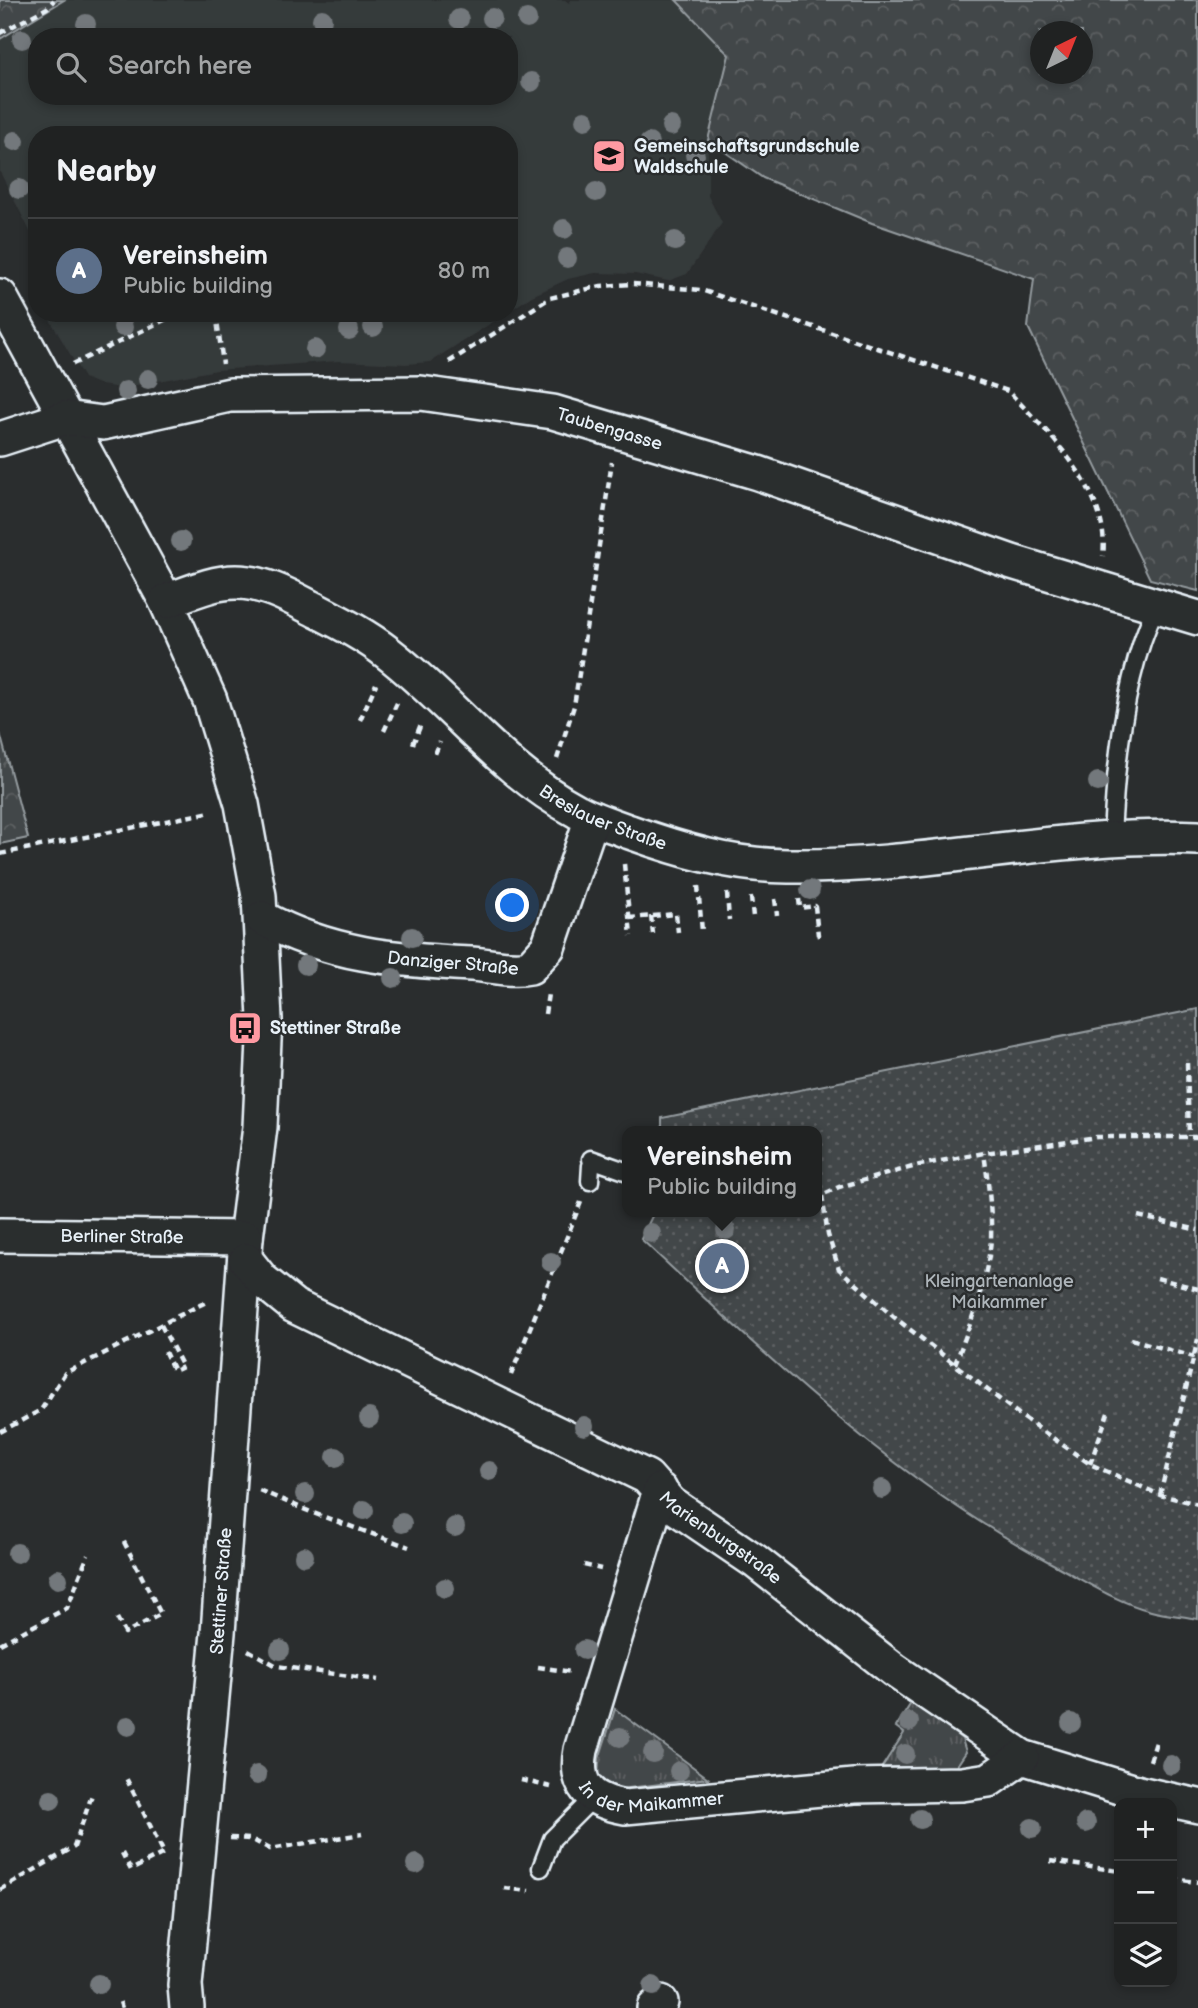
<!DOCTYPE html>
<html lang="en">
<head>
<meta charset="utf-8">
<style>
  :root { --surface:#202222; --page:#2d2f2f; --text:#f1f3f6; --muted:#a2a4a5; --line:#3d3f40; --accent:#0b8043 }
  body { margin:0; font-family:"Balsamiq Sans",sans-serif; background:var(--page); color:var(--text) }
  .controls { position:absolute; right:21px; bottom:21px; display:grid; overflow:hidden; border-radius:14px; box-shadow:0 4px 10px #0003 }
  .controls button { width:63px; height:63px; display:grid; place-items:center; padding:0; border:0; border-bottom:2px solid var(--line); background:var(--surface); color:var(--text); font:35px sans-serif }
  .compass { position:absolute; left:1030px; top:21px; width:63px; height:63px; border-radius:50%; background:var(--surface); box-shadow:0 4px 10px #0003; rotate:43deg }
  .you { position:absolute; left:513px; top:906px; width:24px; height:24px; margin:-18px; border:5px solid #fff; border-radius:50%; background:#1a73e8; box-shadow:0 0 0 10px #1a73e833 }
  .badge { display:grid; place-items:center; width:46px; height:46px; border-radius:50%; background:var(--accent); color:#fff; font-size:23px; font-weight:700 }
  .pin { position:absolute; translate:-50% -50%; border:4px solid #fff; box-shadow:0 2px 7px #0006 }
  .popup { position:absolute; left:622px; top:1126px; width:200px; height:91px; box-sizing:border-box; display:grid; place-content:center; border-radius:14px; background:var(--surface); filter:drop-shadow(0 2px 5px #0005); font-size:23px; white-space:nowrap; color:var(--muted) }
  .popup b { font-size:26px; color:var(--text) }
  .popup::after { content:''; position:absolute; left:50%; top:100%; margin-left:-14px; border:14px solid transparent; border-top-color:var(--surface) }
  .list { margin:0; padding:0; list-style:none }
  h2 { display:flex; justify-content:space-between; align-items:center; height:91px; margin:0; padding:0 28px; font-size:30px }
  h2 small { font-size:23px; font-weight:400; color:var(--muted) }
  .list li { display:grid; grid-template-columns:46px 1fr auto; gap:21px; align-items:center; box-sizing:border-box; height:105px; padding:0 28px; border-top:2px solid var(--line) }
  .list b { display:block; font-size:26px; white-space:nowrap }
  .list p { margin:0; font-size:23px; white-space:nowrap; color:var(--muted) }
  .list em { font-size:23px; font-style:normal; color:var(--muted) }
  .icon { flex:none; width:38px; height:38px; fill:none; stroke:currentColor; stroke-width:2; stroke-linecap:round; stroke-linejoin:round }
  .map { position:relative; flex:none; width:1198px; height:2008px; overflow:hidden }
  .search { position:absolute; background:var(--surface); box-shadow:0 4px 10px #0003; left:28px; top:28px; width:490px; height:77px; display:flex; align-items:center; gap:18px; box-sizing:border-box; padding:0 24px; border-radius:28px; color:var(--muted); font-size:26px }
  .panel { position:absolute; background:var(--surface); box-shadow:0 4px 10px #0003; left:28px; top:126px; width:490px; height:196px; border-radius:28px }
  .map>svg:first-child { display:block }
  .built { fill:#363a3b; fill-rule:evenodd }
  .grass { fill:url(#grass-tufts); stroke:#959ca0; stroke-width:2 }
  .forest { fill:url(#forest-crowns); stroke:#959ca0; stroke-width:2; fill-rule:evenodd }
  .garden { fill:url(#garden-dots); stroke:#959ca0; stroke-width:2 }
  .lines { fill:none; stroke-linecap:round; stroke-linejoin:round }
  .lane-casing { stroke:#e8f1f8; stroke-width:21 }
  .street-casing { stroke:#e8f1f8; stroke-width:38 }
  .path { stroke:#e8f1f8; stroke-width:4.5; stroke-dasharray:7 5; stroke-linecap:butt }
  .lane { stroke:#2a2d2e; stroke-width:16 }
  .street { stroke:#2a2d2e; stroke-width:33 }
  .tree { fill:#73787b }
  .labels { text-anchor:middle; stroke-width:5; stroke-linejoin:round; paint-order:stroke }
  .poi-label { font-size:18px; font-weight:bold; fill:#e8f1f8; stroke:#2a2d2e; text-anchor:start }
  .street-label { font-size:18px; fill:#e8f1f8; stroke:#2a2d2e }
  .park-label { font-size:18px; fill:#aeb5ba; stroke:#2a2d2e }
</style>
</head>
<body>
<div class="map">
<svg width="1198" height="2008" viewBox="0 0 1198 2008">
  <defs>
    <pattern id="grass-tufts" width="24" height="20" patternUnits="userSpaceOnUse" patternTransform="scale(1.75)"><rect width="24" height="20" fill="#424648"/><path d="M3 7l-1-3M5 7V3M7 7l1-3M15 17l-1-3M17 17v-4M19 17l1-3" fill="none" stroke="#5d6163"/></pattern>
    <pattern id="forest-crowns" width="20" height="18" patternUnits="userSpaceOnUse" patternTransform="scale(1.75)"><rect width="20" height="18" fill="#424648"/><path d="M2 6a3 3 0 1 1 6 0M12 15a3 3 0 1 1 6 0" fill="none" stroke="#5d6163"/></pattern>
    <pattern id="garden-dots" width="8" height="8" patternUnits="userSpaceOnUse" patternTransform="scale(1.75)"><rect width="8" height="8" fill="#424648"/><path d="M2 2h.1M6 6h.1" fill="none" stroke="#5d6163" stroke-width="1.8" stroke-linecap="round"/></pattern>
  </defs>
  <rect width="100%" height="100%" fill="#2a2d2e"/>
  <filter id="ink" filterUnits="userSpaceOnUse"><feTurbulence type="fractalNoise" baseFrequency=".0143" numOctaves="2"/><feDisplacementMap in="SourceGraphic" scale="14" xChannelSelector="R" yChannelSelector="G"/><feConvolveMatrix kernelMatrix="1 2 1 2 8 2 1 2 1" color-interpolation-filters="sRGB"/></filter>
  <g filter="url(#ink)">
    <!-- built -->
    <path class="built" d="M64 0H565L569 3 571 0H676L729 55 708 140V196L722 223 687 274 668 281 635 274 595 273 568 279 532 296 509 311V135H37V245L0 172V39ZM37 37H509V96H37Z
      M46 313H507L430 362 406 364 339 361 217 370 121 388 101 385 84 378Z"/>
    <!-- grass -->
    <path class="grass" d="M913 1700 962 1739 966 1752 956 1767H882L904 1733 896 1727Z
      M615 1709 708 1778 621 1789 598 1779 599 1759Z"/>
    <!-- forest -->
    <path class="forest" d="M0 0H64L0 39Z
      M676 0H1198V591L1150 579 1028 327 1034 279 872 223 763 178 708 140 729 55ZM1040 32H1082V74H1040Z
      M0 733 28 838 0 844Z"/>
    <!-- garden -->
    <path class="garden" d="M1198 1009V1619C1183 1616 1166 1615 1151 1611 1116 1602 1083 1580 1051 1563 895 1481 769 1358 641 1239L654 1212H816V1131H662V1118Z"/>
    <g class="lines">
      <!-- lane casing -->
      <g class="lane-casing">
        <path id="lane" d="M1112 839C1115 766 1124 674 1156 607
          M591 1159 628 1172
          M590 1181 591 1165
          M541 1868 552 1839 594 1797"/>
      </g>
      <!-- street casing -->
      <g class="street-casing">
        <g id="street">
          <path d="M0 296 166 601 210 700 242 804 259 896 265 1019 260 1127 246 1238 218 1633 185 1985 187 2008"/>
          <path id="s1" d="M0 439 65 418 103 423 230 395 421 393 553 412 758 473 1012 562 1198 618"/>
          <path id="s2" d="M166 601C189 593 212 582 236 582 263 582 287 595 310 607 337 621 364 634 388 653 454 704 502 771 577 811 593 820 612 825 630 832 680 850 734 866 788 866 926 868 1060 832 1198 838"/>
          <path id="s3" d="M262 918C330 955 394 960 471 964 490 965 511 971 530 967L548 947 592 818"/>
          <path id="s4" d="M0 1235 246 1238"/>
          <path id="s5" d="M246 1260 262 1280 294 1306 647 1477 671 1504 755 1561 894 1670 1022 1757 1139 1793 1198 1806"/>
          <path id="s6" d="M660 1490 581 1750C574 1786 590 1801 625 1807L854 1786 962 1784 989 1780 1022 1757"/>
          <path d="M654 2008 661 2002"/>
        </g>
      </g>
      <!-- path -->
      <path class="path" d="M0 33 47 8 54 0
        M216 313 223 364
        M449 362 550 298 601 286 633 284 701 290 1008 391C1049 433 1111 492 1103 556
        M73 364 179 313
        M360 720 376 684
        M384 731 397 703
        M413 744 421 724
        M435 754 440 742
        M557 759 574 706 612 462
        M0 854 211 812
        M624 864 631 936
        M698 886 702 931
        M727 893 729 920
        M751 897 753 917
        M775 899 777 915
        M799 899 800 908 815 906 818 935 813 936
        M651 916 653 934
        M629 918 676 914 678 932
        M545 1014 548 994
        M1187 1063 1189 1136
        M1198 1137H1097L984 1153 920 1165 839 1187 822 1195 828 1235 839 1269 894 1317 1021 1416 1090 1464 1160 1495 1198 1504
        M1138 1216 1198 1230
        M1157 1278 1198 1289
        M161 1325 183 1367 174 1371 165 1352
        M1131 1339 1194 1357
        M955 1364C969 1328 988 1278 991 1239 992 1210 988 1182 984 1153
        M511 1375 581 1202
        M0 1432 41 1410 65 1373 208 1301
        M1090 1464 1108 1413
        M259 1490 313 1513 409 1547
        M1160 1495 1198 1339
        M584 1565 601 1569
        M117 1618 125 1633 161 1614 122 1538
        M0 1644 67 1608 88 1555
        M248 1650 277 1666 378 1680
        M538 1667 571 1672
        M1150 1761 1157 1739
        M521 1780 551 1787
        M230 1838 251 1839 270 1849 362 1834
        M122 1853 131 1870 164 1853 125 1776
        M1050 1861 1119 1871
        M1172 1879 1198 1882
        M504 1888 529 1891
        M0 1890 74 1847 93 1792
        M120 2002 122 2008"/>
      <!-- lane -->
      <use href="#lane" class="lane"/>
      <!-- street -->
      <use href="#street" class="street"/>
    </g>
    <!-- trees -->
    <g class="tree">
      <circle cx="492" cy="18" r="10"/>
      <circle cx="322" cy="19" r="10"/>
      <circle cx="459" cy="19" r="10"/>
      <circle cx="527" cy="19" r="10"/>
      <circle cx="86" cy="24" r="10"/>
      <circle cx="22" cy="39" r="10"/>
      <circle cx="531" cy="82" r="10"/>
      <circle cx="585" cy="120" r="10"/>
      <circle cx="671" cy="126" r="10"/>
      <circle cx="15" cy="141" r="10"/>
      <circle cx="649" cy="143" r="10"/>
      <circle cx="695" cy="155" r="10"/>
      <circle cx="19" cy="189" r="10"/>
      <circle cx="596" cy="192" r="10"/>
      <circle cx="564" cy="229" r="10"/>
      <circle cx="675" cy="241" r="10"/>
      <circle cx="567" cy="258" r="10"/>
      <circle cx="123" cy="327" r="10"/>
      <circle cx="373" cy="327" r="10"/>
      <circle cx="349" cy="330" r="10"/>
      <circle cx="315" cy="349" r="10"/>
      <circle cx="148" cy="379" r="10"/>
      <circle cx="126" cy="391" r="10"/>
      <circle cx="181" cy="541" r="10"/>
      <circle cx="1098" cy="782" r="10"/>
      <circle cx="810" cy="890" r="10"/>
      <circle cx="412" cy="937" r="10"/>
      <circle cx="306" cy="965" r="10"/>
      <circle cx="393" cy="978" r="10"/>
      <circle cx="726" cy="1230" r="10"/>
      <circle cx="651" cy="1233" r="10"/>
      <circle cx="551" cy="1262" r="10"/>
      <circle cx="369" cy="1418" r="10"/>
      <circle cx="584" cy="1426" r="10"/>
      <circle cx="336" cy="1457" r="10"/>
      <circle cx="489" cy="1471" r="10"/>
      <circle cx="882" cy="1489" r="10"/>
      <circle cx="305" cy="1494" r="10"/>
      <circle cx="364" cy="1510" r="10"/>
      <circle cx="402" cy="1523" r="10"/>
      <circle cx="455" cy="1527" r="10"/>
      <circle cx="17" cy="1553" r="10"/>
      <circle cx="304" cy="1556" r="10"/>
      <circle cx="58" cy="1579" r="10"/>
      <circle cx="445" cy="1588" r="10"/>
      <circle cx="280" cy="1650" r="10"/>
      <circle cx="584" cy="1650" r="10"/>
      <circle cx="909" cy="1722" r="10"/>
      <circle cx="1071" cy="1723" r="10"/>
      <circle cx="128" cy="1726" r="10"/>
      <circle cx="620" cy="1737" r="10"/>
      <circle cx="653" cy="1753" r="10"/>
      <circle cx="905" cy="1754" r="10"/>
      <circle cx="1171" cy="1765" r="10"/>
      <circle cx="679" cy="1771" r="10"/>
      <circle cx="257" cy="1775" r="10"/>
      <circle cx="51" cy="1800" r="10"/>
      <circle cx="920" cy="1819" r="10"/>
      <circle cx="1086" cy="1823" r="10"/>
      <circle cx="1032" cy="1828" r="10"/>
      <circle cx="416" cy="1864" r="10"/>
      <circle cx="99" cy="1984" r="10"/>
      <circle cx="653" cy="1986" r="10"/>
    </g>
  </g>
  <!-- icons -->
  <defs>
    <g id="school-square" transform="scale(1.75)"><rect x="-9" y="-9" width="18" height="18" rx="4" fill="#ff9aa2" stroke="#2a2d2e"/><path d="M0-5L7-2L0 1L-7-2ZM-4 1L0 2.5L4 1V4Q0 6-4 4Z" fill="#111"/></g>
    <g id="bus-square" transform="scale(1.75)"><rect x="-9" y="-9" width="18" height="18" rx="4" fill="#ff9aa2" stroke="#2a2d2e"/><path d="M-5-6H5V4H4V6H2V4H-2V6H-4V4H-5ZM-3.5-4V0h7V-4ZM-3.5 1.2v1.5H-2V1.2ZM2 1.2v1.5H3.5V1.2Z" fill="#111"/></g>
  </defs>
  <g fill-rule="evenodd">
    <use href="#school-square" x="609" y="156"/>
    <use href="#bus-square" x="245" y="1028"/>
  </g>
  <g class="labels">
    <!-- poi labels -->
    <g class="poi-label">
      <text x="634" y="152">Gemeinschaftsgrundschule<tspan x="634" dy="21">Waldschule</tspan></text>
      <text x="270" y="1034">Stettiner Straße</text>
    </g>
    <!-- street labels -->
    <g class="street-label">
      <text dy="6" stroke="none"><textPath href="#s1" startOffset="620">Taubengasse</textPath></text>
      <text dy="6" stroke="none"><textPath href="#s2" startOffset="516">Breslauer Straße</textPath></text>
      <text dy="6" stroke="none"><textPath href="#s3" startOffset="198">Danziger Straße</textPath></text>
      <text dy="6" stroke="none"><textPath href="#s4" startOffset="122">Berliner Straße</textPath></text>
      <text dy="6" stroke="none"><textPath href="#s5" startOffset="555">Marienburgstraße</textPath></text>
      <text transform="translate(221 1591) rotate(-86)" y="6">Stettiner Straße</text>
      <text dy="6" stroke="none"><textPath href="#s6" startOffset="380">In der Maikammer</textPath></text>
    </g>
    <!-- park labels -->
    <g class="park-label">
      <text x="999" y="1287">Kleingartenanlage<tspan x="999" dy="21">Maikammer</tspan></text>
    </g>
  </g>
</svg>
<div class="controls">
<button>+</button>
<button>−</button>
<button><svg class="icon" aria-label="layers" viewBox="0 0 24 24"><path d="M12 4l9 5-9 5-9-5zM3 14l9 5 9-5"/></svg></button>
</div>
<svg class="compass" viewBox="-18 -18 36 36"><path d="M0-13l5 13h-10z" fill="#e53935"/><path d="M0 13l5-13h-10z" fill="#a2a4a5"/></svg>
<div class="you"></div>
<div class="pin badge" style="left:722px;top:1266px;background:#5c6f8a">A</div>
<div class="popup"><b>Vereinsheim</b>Public building</div>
<div class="search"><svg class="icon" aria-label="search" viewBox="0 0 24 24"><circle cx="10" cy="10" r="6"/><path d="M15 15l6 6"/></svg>Search here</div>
<section class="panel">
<h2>Nearby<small></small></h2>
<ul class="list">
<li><span class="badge" style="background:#5c6f8a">A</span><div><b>Vereinsheim</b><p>Public building</p></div><em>80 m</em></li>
</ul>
</section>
</div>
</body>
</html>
